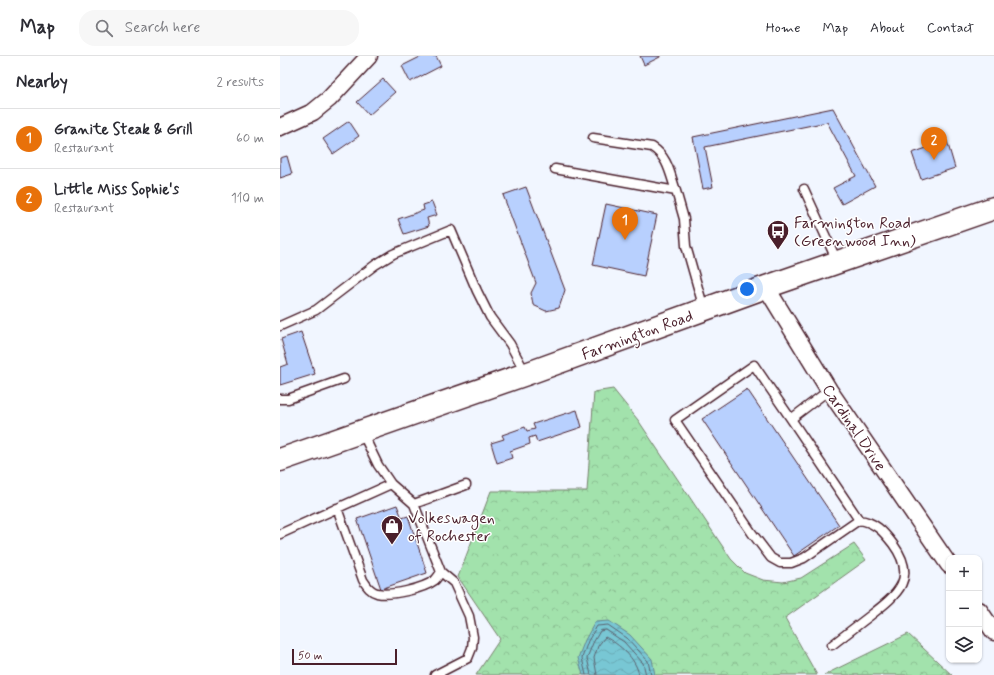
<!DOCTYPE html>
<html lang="en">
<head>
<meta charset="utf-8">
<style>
  :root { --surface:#fff; --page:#f7f7f7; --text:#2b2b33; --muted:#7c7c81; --line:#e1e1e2; --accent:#2563eb }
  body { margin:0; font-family:Mynerve,sans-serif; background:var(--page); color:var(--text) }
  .controls { position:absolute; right:12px; bottom:12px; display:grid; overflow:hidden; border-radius:8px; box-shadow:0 1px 3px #0004 }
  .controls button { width:36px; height:36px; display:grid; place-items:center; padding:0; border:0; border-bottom:1px solid var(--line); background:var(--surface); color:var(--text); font:20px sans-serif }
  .scale { position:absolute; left:12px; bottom:10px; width:105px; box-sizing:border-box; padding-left:4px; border:2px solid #4a1f2b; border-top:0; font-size:11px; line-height:14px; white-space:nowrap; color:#4a1f2b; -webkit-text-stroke:3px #fff; paint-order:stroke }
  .you { position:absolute; left:467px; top:233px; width:14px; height:14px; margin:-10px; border:3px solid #fff; border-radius:50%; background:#1a73e8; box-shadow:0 0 0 6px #1a73e833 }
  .badge { display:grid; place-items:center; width:26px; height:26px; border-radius:50%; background:var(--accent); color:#fff; font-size:13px; font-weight:700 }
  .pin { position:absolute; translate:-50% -33px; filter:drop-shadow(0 1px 2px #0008) }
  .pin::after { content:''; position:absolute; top:21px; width:14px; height:12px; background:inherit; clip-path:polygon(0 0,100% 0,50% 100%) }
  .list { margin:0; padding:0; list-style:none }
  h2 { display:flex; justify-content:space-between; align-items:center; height:52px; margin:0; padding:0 16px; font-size:17px }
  h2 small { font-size:13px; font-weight:400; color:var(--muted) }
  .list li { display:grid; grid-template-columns:26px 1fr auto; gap:12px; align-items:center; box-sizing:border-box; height:60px; padding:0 16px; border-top:1px solid var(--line) }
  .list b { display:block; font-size:15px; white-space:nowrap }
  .list p { margin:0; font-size:13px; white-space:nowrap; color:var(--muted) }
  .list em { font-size:13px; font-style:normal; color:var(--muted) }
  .icon { flex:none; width:22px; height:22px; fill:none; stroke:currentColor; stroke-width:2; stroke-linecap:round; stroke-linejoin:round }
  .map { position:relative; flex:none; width:714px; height:619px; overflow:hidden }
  header { display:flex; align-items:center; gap:24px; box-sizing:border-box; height:56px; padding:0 20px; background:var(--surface); border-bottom:1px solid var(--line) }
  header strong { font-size:19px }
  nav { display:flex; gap:22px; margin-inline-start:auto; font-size:14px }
  .search { width:280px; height:36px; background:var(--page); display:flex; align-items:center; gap:10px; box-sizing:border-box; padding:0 14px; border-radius:16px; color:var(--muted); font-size:15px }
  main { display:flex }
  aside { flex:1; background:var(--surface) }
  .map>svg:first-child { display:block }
  .forest { fill:url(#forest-crowns); stroke:#76806c }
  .water { fill:url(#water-waves); stroke:#668490 }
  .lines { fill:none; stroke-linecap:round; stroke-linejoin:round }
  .shore { stroke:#5c626f; stroke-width:1 }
  .building { fill:#b8d0fe; stroke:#4a1f2b }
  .service-casing { stroke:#4a1f2b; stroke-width:11 }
  .minor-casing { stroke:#4a1f2b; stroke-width:19 }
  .trunk-casing { stroke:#4a1f2b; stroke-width:25 }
  .service { stroke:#fff; stroke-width:8 }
  .minor { stroke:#fff; stroke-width:16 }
  .trunk { stroke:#fff; stroke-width:22 }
  .labels { text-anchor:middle; stroke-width:3; stroke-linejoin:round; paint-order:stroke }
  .poi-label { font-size:16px; fill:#4a1f2b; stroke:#fff; text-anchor:start }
  .street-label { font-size:16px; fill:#4a1f2b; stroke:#fff }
</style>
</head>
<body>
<header>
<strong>Map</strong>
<div class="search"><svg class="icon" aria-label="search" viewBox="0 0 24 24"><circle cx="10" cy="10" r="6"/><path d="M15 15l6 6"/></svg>Search here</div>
<nav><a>Home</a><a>Map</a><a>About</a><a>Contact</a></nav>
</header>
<main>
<aside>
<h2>Nearby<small>2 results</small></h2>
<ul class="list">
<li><span class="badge" style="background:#e8710a">1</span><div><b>Granite Steak &amp; Grill</b><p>Restaurant</p></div><em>60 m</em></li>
<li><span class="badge" style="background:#e8710a">2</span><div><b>Little Miss Sophie's</b><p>Restaurant</p></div><em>110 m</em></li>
</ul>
</aside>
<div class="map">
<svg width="714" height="619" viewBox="0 0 714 619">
  <defs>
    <pattern id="forest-crowns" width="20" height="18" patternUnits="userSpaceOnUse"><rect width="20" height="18" fill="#a2e2ac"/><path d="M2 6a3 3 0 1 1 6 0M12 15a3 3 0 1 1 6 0" fill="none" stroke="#8dc194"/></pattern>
    <pattern id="water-waves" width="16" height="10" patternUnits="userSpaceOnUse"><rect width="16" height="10" fill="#78c7d4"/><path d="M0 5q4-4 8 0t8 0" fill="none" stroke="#69aab6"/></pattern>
  </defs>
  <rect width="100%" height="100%" fill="#f1f6ff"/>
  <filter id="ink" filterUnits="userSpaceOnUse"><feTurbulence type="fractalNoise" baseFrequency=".025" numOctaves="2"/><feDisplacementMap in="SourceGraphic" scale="8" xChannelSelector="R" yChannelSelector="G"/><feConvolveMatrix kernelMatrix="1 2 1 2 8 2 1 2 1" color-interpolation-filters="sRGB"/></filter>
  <g filter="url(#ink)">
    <!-- forest -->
    <path class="forest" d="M333 333 358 364 451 503 465 517 483 524 503 526 521 522 574 488 586 504 505 562 537 619H196L220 583 178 521 211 435H307L314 336Z
      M628 578 672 619H544Z"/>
    <!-- water -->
    <path class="water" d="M329 565 350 579 372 603 375 619H303L298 602 305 584 315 566Z"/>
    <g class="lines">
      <!-- shore -->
      <path class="shore" d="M306 619 302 602 308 585 317 570 328 569 347 582 368 605 371 619
        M311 619 307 602 313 587 320 575 326 574 344 586 363 607 366 619
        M317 619 314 602 318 590 325 581C339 588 356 602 359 619"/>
    </g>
    <!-- building -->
    <path class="building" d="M142 0H156L161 10 130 26 122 10Z
      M360 0H380V1L364 9Z
      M103 23 115 36 89 59 77 46Z
      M553 52 595 130 562 148 553 132 576 120 547 66 425 91 433 131 423 133 413 81Z
      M69 65 79 80 53 98 43 83Z
      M667 85 675 112 641 123 632 97Z
      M7 100 12 118 0 122V102Z
      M246 131 285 234 279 252 266 255 253 249 251 237 256 227 223 139Z
      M152 146 157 159 147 162 149 170 124 178 118 163 144 154 143 149Z
      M326 148 377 159 364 220 313 209Z
      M21 276 35 318 0 329V311L8 308 1 283Z
      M467 333 559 469 514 500 422 363Z
      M297 354 302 371 257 386 255 380 249 382 250 388 230 395 232 402 217 407 211 387 224 383 222 379 245 371 247 375 255 373 253 368Z
      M117 449 122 462 128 460 147 517 101 533 77 463Z"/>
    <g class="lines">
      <!-- service casing -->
      <g class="service-casing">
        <path id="service" d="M313 82 372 91C388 101 390 118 396 135
          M275 113 396 135 404 163 406 190 424 253
          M524 133 557 205
          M0 270 36 254 95 209 113 198 171 174 197 235 210 261 230 288 246 318
          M0 343H8L64 323
          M511 363 474 309 395 364 472 477 491 502 500 507H511L524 502 579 464 511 363 549 334
          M134 448 186 429
          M57 452 83 524C87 530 90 535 97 537 111 540 143 533 155 524 157 522 159 519 161 516L134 448 111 428 98 409 82 376
          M0 478 111 428
          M552 589C565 579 578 569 591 559 618 538 638 522 613 488 603 475 595 466 579 464
          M155 619 188 602 192 592 193 581 189 560 174 527 161 516"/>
      </g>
      <!-- minor casing -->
      <g class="minor-casing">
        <path id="minor" d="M0 71 33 56 49 43 89 0
          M486 231 549 334 669 509
          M699 554 714 576"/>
      </g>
      <!-- trunk casing -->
      <g class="trunk-casing">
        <path id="trunk" d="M0 404 246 318 486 231 714 152"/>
      </g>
      <!-- service -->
      <use href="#service" class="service"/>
      <!-- minor -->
      <use href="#minor" class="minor"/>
      <!-- trunk -->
      <use href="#trunk" class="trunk"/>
    </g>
  </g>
  <!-- icons -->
  <defs>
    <g id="bus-pin" transform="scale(1.15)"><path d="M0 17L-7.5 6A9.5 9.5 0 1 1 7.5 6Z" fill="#4a1f2b" stroke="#fff"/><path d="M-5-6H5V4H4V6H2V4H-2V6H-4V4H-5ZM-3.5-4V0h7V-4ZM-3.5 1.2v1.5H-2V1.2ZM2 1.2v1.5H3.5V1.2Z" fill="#fff"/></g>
    <g id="shop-pin" transform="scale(1.15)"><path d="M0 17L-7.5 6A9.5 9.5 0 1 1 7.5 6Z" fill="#4a1f2b" stroke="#fff"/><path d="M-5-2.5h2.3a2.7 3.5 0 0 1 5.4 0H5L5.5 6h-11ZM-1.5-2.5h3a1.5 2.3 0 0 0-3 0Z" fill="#fff"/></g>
  </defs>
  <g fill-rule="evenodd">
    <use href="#bus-pin" x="498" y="175"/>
    <use href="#shop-pin" x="112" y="470"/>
  </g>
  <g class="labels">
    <!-- poi labels -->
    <g class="poi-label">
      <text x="514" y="172">Farmington Road<tspan x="514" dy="18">(Greenwood Inn)</tspan></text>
      <text x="128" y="467">Volkeswagen<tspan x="128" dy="18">of Rochester</tspan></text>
    </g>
    <!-- street labels -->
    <g class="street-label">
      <text transform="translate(357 278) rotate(-20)" y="6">Farmington Road</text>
      <text transform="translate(575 371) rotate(56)" y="6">Cardinal Drive</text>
    </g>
  </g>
</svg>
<div class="controls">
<button>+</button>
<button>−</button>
<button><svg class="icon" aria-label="layers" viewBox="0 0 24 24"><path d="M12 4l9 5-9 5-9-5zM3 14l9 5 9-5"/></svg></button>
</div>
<div class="scale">50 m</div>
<div class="you"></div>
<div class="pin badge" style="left:345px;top:184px;background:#e8710a">1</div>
<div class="pin badge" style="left:654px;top:104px;background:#e8710a">2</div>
</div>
</main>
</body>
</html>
